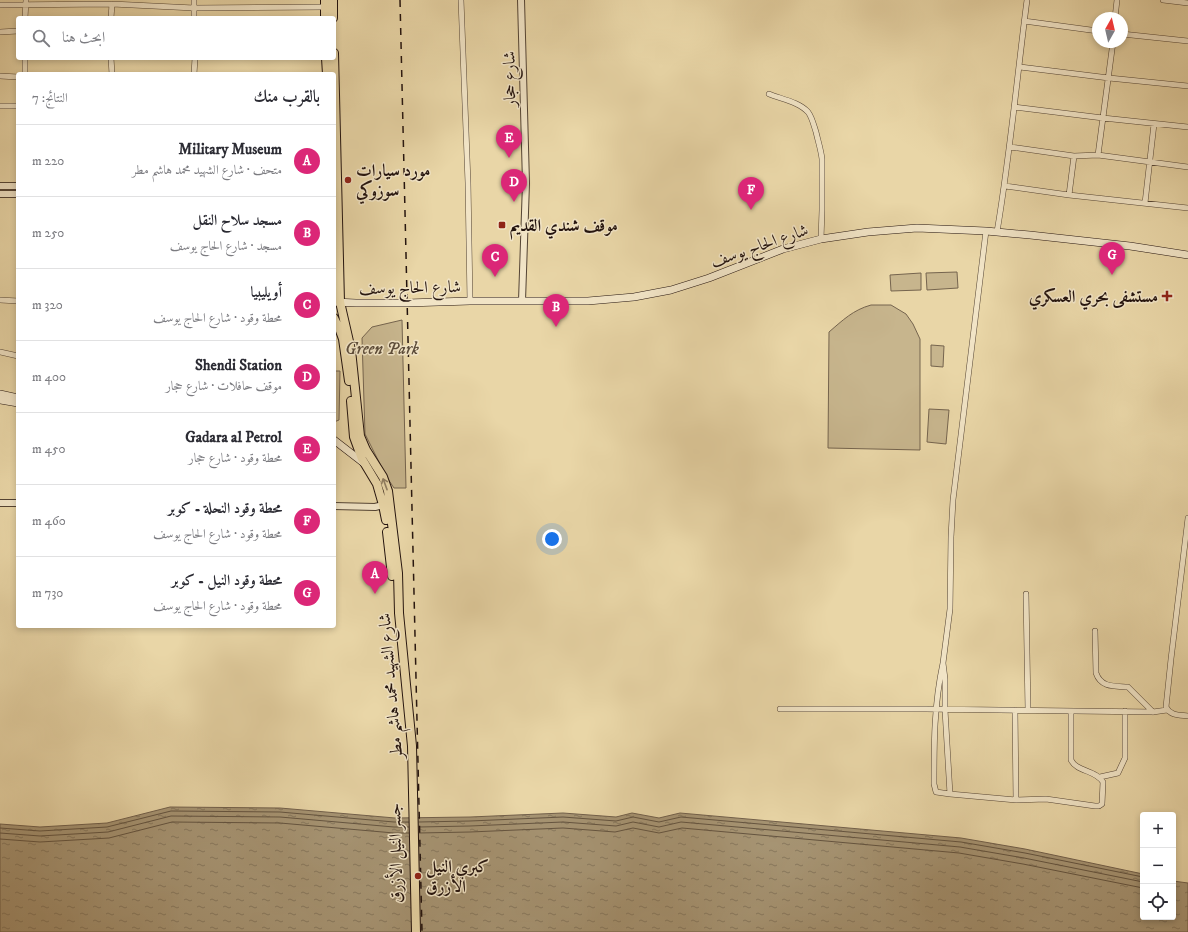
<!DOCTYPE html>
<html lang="ar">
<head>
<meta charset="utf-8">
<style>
  :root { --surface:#fff; --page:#f7f7f7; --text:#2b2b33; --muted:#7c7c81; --line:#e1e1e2; --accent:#db2777 }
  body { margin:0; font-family:"IM FELL DW Pica",Amiri,serif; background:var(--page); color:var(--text); direction:rtl }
  .controls { position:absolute; right:12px; bottom:12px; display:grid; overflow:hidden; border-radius:4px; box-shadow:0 2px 6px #0003 }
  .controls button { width:36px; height:36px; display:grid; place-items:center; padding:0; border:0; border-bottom:1px solid var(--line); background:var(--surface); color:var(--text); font:20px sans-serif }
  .compass { position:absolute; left:1092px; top:12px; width:36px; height:36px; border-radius:50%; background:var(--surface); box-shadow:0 2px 6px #0003; rotate:8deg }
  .you { position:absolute; left:552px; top:539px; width:14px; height:14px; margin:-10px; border:3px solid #fff; border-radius:50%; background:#1a73e8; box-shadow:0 0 0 6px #1a73e833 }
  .badge { display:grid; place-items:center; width:26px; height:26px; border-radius:50%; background:var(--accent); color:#fff; font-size:13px; font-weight:700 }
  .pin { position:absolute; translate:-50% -33px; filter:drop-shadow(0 1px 2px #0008) }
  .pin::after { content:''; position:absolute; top:21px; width:14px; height:12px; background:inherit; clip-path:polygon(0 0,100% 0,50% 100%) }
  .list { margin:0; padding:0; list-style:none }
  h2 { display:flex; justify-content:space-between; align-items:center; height:52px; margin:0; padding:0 16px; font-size:17px }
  h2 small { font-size:13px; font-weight:400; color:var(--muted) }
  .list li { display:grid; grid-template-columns:26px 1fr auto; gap:12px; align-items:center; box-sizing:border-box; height:72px; padding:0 16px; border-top:1px solid var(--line) }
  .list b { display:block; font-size:15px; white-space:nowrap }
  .list p { margin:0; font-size:13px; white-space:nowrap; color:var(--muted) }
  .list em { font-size:13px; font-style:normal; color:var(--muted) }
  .icon { flex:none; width:22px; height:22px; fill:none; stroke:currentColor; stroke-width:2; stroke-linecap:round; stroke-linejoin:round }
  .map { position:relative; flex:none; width:1188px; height:932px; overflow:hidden; direction:ltr }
  .search { position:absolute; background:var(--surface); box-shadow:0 2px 6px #0003; left:16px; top:16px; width:320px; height:44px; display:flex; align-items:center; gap:10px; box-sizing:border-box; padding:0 14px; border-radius:4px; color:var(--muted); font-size:15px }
  .panel { position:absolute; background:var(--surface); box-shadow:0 2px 6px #0003; left:16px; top:72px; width:320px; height:556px; border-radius:4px; direction:rtl }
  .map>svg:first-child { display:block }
  .park { fill:#c7b58d; stroke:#75644e }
  .water { fill:url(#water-ripples); stroke:#72604b }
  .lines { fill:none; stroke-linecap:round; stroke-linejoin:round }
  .shore { stroke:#645440; stroke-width:1 }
  .minor-casing { stroke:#544434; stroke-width:6 }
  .tertiary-casing { stroke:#544434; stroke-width:8 }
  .secondary-casing { stroke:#23130e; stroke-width:8 }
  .primary-casing { stroke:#23130e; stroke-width:10 }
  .minor { stroke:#f1e4c6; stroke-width:5 }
  .tertiary { stroke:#f1e4c6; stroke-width:6 }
  .secondary { stroke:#f1e4c6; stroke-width:7 }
  .primary { stroke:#e9d6a7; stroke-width:8 }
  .rail { stroke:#23130e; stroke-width:1.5; stroke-dasharray:7 7; stroke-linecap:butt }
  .oneway { stroke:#907e62 }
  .poi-dot { fill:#8f2418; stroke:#f1e4c6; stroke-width:1.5 }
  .labels { text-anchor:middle; stroke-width:3; stroke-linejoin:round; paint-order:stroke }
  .street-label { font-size:17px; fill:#23130e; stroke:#f1e4c6 }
  .poi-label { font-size:17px; font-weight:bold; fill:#23130e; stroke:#f1e4c6; text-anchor:start }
  .park-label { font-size:17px; font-style:italic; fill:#5c4c3a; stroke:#f1e4c6 }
</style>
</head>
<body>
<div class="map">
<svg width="1188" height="932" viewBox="0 0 1188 932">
  <defs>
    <pattern id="water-ripples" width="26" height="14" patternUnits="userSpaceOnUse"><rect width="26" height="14" fill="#a69473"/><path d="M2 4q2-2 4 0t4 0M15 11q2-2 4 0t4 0" fill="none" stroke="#87785d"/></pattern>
  </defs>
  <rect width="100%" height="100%" fill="#e9d6a7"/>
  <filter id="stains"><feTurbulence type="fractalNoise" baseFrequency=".005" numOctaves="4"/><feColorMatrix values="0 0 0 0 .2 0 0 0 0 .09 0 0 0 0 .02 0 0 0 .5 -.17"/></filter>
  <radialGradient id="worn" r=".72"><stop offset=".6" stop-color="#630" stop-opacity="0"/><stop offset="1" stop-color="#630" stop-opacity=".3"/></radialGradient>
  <!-- park -->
  <path class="park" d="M957 272 958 288 927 290 926 273Z
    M921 273V290L891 291 890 275Z
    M871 305H891L906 314 913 324 920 339V450L828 448 829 332C843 320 853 310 871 305Z
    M402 320 406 488H394L386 476 365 434 362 338 372 327Z
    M931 345 944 346 943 367 931 366Z
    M334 371H340L339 420 334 422Z
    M929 409 949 410 946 444 927 442Z"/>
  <!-- water -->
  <path class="water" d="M170 807 280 808 395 818 470 817 563 813 616 817 632 813 659 818 680 813 961 838 1025 849 1143 874V917H1173V881L1188 883V932H0V824L40 827 107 823Z"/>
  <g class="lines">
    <!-- shore -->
    <path class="shore" d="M419 822 470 821 563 817 616 821 633 817 659 822 681 817 961 842 1025 853 1143 877
      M419 827 470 826 563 822 616 826 633 822 659 827 681 822 960 847 1024 858 1143 882
      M0 828 40 831 107 827 171 811 280 812 394 822H409
      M0 833 40 836 108 832 171 816 280 817 394 827H409
      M419 833 470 832 563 828 615 832 633 828 659 833 682 828 959 853 1023 864 1143 888
      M0 839 40 842 109 838 172 822 280 823 394 833H409"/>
    <!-- minor casing -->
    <g class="minor-casing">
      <path id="minor" d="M194 0V18
        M461 0 468 183 470 301
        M1163 0 1188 3
        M0 5 112 4 194 8 325 7
        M25 18 26 0
        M111 18 112 4
        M1115 18 1117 0
        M1024 21 1098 31
        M0 32 18 31
        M1122 34 1188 41
        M25 58V74
        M111 58 112 74
        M1020 67 1109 78 1188 86
        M194 74 195 58
        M0 76 18 77
        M769 94C781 99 799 102 808 112 812 117 814 126 816 132 818 141 821 150 822 159V210L821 239
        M0 106H18
        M1014 107 1103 118 1188 127
        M1010 147 1074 156 1098 155 1188 167
        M1098 155 1113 42
        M1005 186 1069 195 1188 208
        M1069 195 1074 156
        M1145 203 1154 124
        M997 232C1010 155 1017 77 1027 0
        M0 300 18 301
        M0 352 18 356
        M1188 518 1171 659 1166 707C1170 716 1180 715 1188 716
        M1026 594 1028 710
        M1095 631 1096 673C1101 688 1115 686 1128 687L1153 712
        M943 663 950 609 951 537 953 500 986 231
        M943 663 945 679V710L950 794 936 792 934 784C934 742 934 705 943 663Z
        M780 709H926L1153 712 1167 710
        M1015 710 1016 800
        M1100 777 1118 773 1125 758V711
        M950 794 1016 800 1046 799 1095 806H1099L1102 804 1103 782C1096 770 1077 772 1071 760V711"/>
    </g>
    <!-- tertiary casing -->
    <g class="tertiary-casing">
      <path id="tertiary" d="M521 0 526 183 522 301
        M0 186H18
        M0 194H18
        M0 503H18
        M334 506 375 507 383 505"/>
    </g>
    <!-- secondary casing -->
    <g class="secondary-casing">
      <path id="secondary" d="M334 302 356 303H407L470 301H588L634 297 671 290 709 278 783 249 821 239 868 232 917 228 986 231 1030 235 1130 246 1188 255
        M0 394 18 398
        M0 400 18 403
        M334 440 365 464"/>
    </g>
    <!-- primary casing -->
    <g class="primary-casing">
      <path id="primary" d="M325 0V18
        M333 0V18
        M334 53 340 302 351 350 360 436 366 450 383 477 388 491 398 573 399 613 412 746 416 932
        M326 58 327 74
        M334 318 339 328 343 339 349 381
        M351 401 354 437 362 459 377 484 383 505 386 520
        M387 532 392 576"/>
    </g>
    <!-- minor -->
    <use href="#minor" class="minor"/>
    <!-- tertiary -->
    <use href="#tertiary" class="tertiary"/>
    <!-- secondary -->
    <use href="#secondary" class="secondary"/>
    <!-- primary -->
    <use href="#primary" class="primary"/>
    <!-- rail -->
    <path class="rail" d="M400 0 422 932"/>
  </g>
  <!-- one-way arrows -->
  <defs><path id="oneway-shaft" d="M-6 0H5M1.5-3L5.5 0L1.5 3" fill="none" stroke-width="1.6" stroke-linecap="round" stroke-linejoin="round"/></defs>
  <use class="oneway" href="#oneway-shaft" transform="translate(385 484) rotate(-110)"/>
  <!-- markers -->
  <g class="poi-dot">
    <circle cx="348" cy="180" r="4"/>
    <rect x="498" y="221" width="8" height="8" rx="2"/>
    <path d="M1165 290h4v4h4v4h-4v4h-4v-4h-4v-4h4z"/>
    <circle cx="418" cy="876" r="4"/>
  </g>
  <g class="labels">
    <!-- street labels -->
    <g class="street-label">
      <text transform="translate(509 79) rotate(-91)" y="6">شارع حجار</text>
      <text transform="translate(759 245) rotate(-19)" y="6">شارع الحاج يوسف</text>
      <text transform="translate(410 287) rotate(-1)" y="6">شارع الحاج يوسف</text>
      <text transform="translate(390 686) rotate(-95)" y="6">شارع الشهيد محمد هاشم مطر</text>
      <text transform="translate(395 853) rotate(-91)" y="6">جسر النيل الأزرق</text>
    </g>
    <!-- poi labels -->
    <g class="poi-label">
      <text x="356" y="176">مورد سيارات<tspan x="356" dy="20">سوزوكي</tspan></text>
      <text x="510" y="231">موقف شندي القديم</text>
      <text x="1158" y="302" text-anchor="end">مستشفى بحري العسكري</text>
      <text x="426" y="872">كبري النيل<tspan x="426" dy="20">الأزرق</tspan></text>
    </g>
    <!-- park labels -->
    <g class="park-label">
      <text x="382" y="354">Green Park</text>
    </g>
  </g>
  <rect width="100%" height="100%" filter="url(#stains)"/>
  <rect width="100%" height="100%" fill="url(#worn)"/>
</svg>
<div class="controls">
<button>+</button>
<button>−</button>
<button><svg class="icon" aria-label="locate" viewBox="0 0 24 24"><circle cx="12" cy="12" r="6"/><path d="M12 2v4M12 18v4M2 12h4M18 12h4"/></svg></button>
</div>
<svg class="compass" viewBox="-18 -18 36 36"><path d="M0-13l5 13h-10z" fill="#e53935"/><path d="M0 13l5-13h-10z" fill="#7c7c81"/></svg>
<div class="you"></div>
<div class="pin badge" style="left:375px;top:594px">A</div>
<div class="pin badge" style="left:556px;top:327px">B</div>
<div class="pin badge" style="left:495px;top:277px">C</div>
<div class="pin badge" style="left:514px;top:202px">D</div>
<div class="pin badge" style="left:509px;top:158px">E</div>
<div class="pin badge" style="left:751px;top:210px">F</div>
<div class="pin badge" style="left:1112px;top:275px">G</div>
<div class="search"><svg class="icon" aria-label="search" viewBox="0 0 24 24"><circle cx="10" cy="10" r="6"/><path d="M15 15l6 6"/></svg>ابحث هنا</div>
<section class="panel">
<h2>بالقرب منك<small>النتائج: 7</small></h2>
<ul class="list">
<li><span class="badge">A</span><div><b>Military Museum</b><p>متحف · شارع الشهيد محمد هاشم مطر</p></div><em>220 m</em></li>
<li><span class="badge">B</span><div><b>مسجد سلاح النقل</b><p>مسجد · شارع الحاج يوسف</p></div><em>250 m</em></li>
<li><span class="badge">C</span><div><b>أويليبيا</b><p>محطة وقود · شارع الحاج يوسف</p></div><em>320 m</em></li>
<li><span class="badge">D</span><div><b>Shendi Station</b><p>موقف حافلات · شارع حجار</p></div><em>400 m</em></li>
<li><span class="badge">E</span><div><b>Gadara al Petrol</b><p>محطة وقود · شارع حجار</p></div><em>450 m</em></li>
<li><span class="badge">F</span><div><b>محطة وقود النحلة - كوبر</b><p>محطة وقود · شارع الحاج يوسف</p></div><em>460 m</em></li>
<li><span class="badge">G</span><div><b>محطة وقود النيل - كوبر</b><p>محطة وقود · شارع الحاج يوسف</p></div><em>730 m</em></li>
</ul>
</section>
</div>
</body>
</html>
